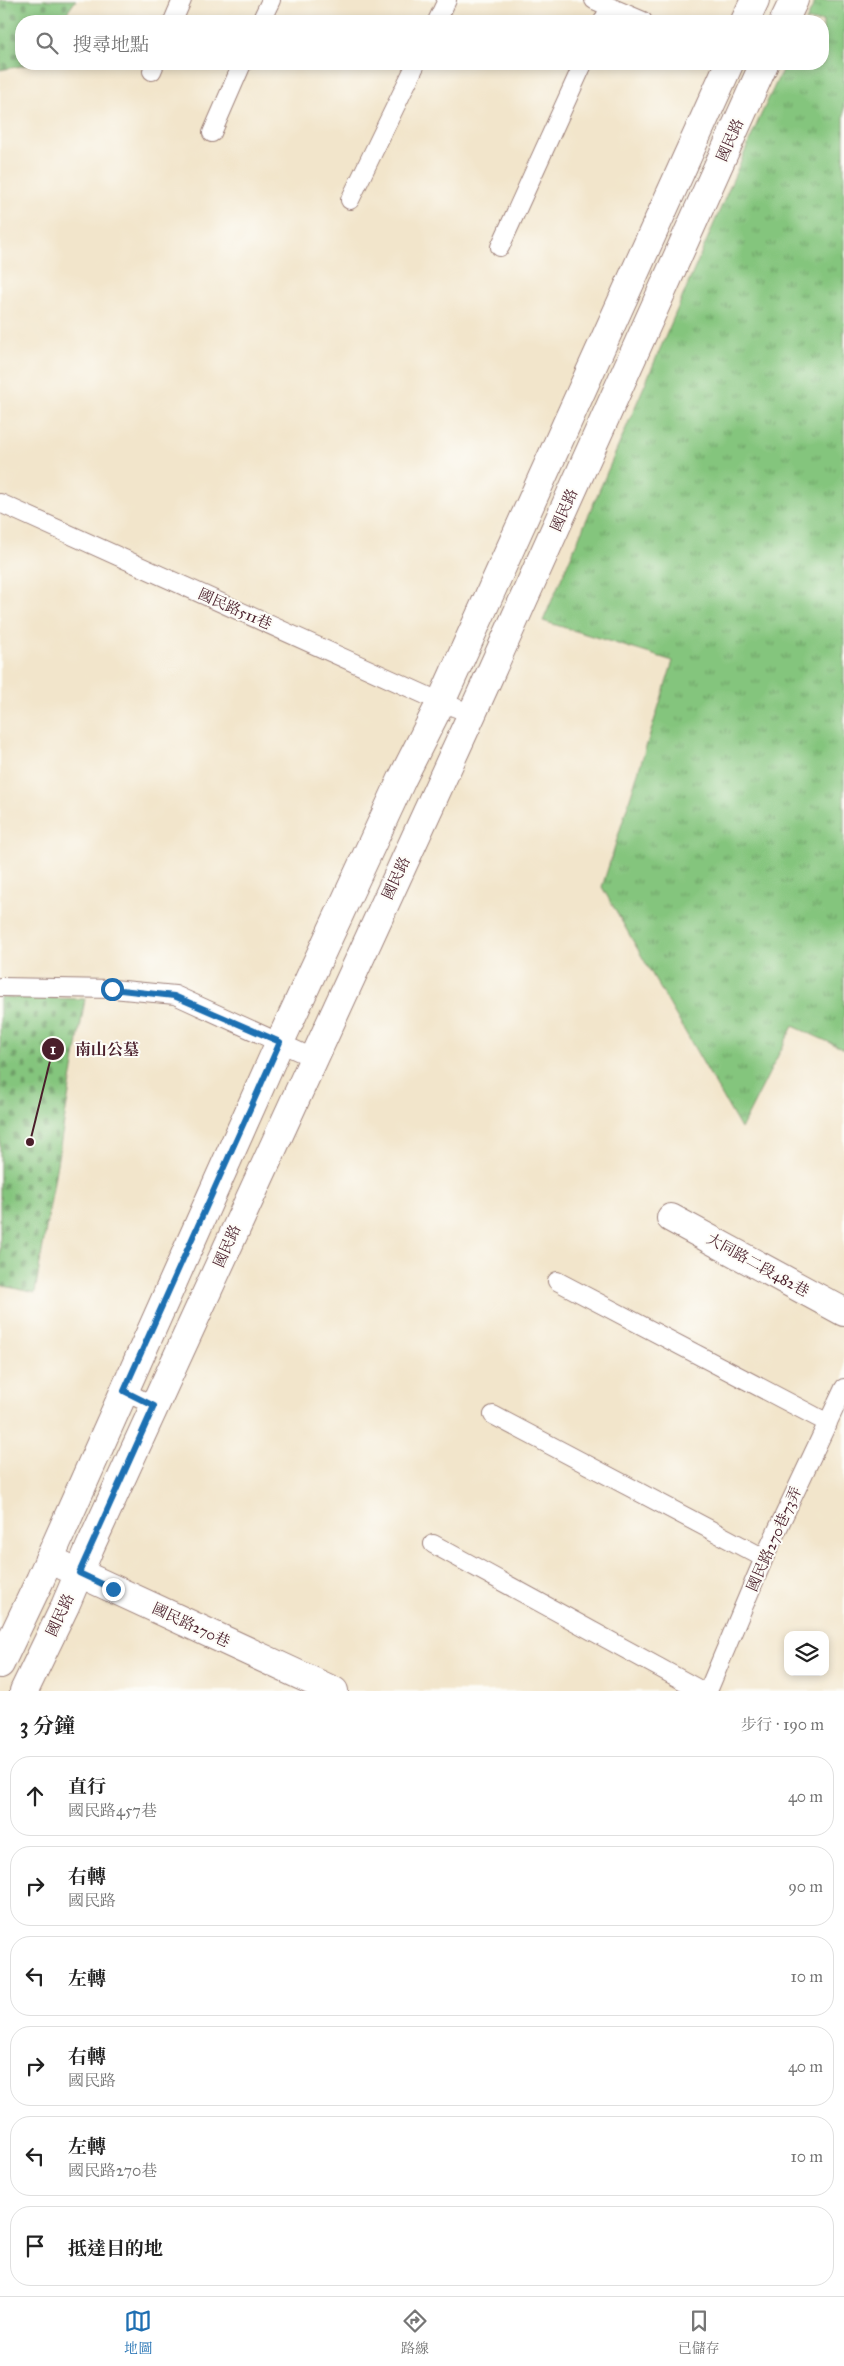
<!DOCTYPE html>
<html lang="zh-TW">
<head>
<meta charset="utf-8">
<style>
  :root { --surface:#fff; --page:#f6f6f6; --text:#222; --muted:#767676; --line:#e0e0e0; --accent:#1f6fb2 }
  body { margin:0; font-family:"IM FELL Great Primer","Noto Serif TC",serif; background:var(--page); color:var(--text) }
  .controls { position:absolute; right:15px; bottom:15px; display:grid; overflow:hidden; border-radius:10px; box-shadow:0 2px 8px #0003 }
  .controls button { width:45px; height:45px; display:grid; place-items:center; padding:0; border:0; border-bottom:1px solid var(--line); background:var(--surface); color:var(--text); font:25px sans-serif }
  .stop { position:absolute; width:15px; height:15px; margin:-11px; border:4px solid #1f6fb2; border-radius:50%; background:#fff }
  .stop.end { background:#1f6fb2; border-color:#fff; box-shadow:0 1px 5px #0008 }
  .list { margin:0; padding:0; list-style:none }
  h2 { display:flex; justify-content:space-between; align-items:center; height:65px; margin:0; padding:0 20px; font-size:21px }
  h2 small { font-size:16px; font-weight:400; color:var(--muted) }
  .list li { display:grid; grid-template-columns:32px 1fr auto; gap:15px; align-items:center; box-sizing:border-box; height:80px; margin:0 10px 10px; padding:0 10px; border:1px solid var(--line); border-radius:20px }
  .list b { display:block; font-size:19px; white-space:nowrap }
  .list p { margin:0; font-size:16px; white-space:nowrap; color:var(--muted) }
  .list em { font-size:16px; font-style:normal; color:var(--muted) }
  .icon { flex:none; width:28px; height:28px; fill:none; stroke:currentColor; stroke-width:2; stroke-linecap:round; stroke-linejoin:round }
  .map { position:relative; flex:none; width:844px; height:1691px; overflow:hidden }
  .search { position:absolute; background:var(--surface); box-shadow:0 2px 8px #0003; left:15px; right:15px; top:15px; height:55px; display:flex; align-items:center; gap:12px; box-sizing:border-box; padding:0 18px; border-radius:20px; color:var(--muted); font-size:19px }
  .sheet { height:605px; background:var(--surface) }
  nav { display:flex; justify-content:space-around; align-items:center; box-sizing:border-box; height:70px; border-top:1px solid var(--line); background:var(--surface); font-size:14px; color:var(--muted) }
  nav a { display:grid; justify-items:center; gap:2px }
  nav .on { color:var(--accent) }
  .map>svg:first-child { display:block }
  .grass { fill:url(#grass-tufts); stroke:#677254 }
  .cemetery { fill:url(#cemetery-stones); stroke:#677254 }
  .lines { fill:none; stroke-linecap:round; stroke-linejoin:round }
  .service-casing { stroke:#9e827b; stroke-width:20 }
  .minor-casing { stroke:#9e827b; stroke-width:30 }
  .tertiary-casing { stroke:#9e827b; stroke-width:30 }
  .service { stroke:#fff; stroke-width:18 }
  .minor { stroke:#fff; stroke-width:28 }
  .tertiary { stroke:#fff; stroke-width:28 }
  .route { stroke:#1f6fb2; stroke-width:6 }
  .labels { text-anchor:middle; stroke-width:4; stroke-linejoin:round; paint-order:stroke }
  .street-label { font-size:15px; fill:#4a1f2b; stroke:#fdfcf7 }
  .leader { fill:none; stroke:#4a1f2b; stroke-width:2 }
  .callout-dot { fill:#4a1f2b; stroke:#fdfcf7; stroke-width:2 }
  .mark-label { font-size:15px; text-anchor:middle; font-weight:bold; fill:#fff }
  .callout-label { font-size:16px; text-anchor:middle; font-weight:bold; fill:#4a1f2b; stroke:#fdfcf7; stroke-width:4; stroke-linejoin:round; paint-order:stroke }
</style>
</head>
<body>
<div class="map">
<svg width="844" height="1691" viewBox="0 0 844 1691">
  <defs>
    <pattern id="grass-tufts" width="24" height="20" patternUnits="userSpaceOnUse" patternTransform="scale(1.25)"><rect width="24" height="20" fill="#84c57d"/><path d="M3 7l-1-3M5 7V3M7 7l1-3M15 17l-1-3M17 17v-4M19 17l1-3" fill="none" stroke="#6e9f67"/></pattern>
    <pattern id="cemetery-stones" width="16" height="16" patternUnits="userSpaceOnUse" patternTransform="scale(1.25)"><rect width="16" height="16" fill="#84c57d"/><path d="M2 7V4a2 2 0 0 1 4 0v3zM10 15v-3a2 2 0 0 1 4 0v3z" fill="#6e9f67"/></pattern>
  </defs>
  <rect width="100%" height="100%" fill="#fdfcf7"/>
  <filter id="ink" filterUnits="userSpaceOnUse"><feTurbulence type="fractalNoise" baseFrequency=".02" numOctaves="2"/><feDisplacementMap in="SourceGraphic" scale="10" xChannelSelector="R" yChannelSelector="G"/><feConvolveMatrix kernelMatrix="1 2 1 2 8 2 1 2 1" color-interpolation-filters="sRGB"/></filter>
  <filter id="wash" filterUnits="userSpaceOnUse"><feTurbulence type="fractalNoise" baseFrequency=".0096" numOctaves="4" result="noise"/><feDisplacementMap in="SourceGraphic" scale="20" xChannelSelector="R" yChannelSelector="G"/><feGaussianBlur stdDeviation="1.12" result="paint"/><feColorMatrix in="noise" values="0 0 0 0 0 0 0 0 0 0 0 0 0 0 0 0 0 1.4 0 .05"/><feComposite in="paint" operator="in"/></filter>
  <g filter="url(#wash)">
    <rect width="100%" height="100%" fill="#f2e5cb"/>
    <!-- grass -->
    <path class="grass" d="M816 0H844V1049L793 1026 741 1129 602 887 673 661 543 621 759 119 785 64H823V21H806Z"/>
    <!-- cemetery -->
    <path class="cemetery" d="M0 0H76L61 21H21V64H32L0 70Z
      M0 997 85 999 35 1293 0 1285Z"/>
  </g>
  <g filter="url(#ink)">
    <g class="lines">
      <!-- service casing -->
      <g class="service-casing">
        <path id="service" d="M594 0 643 21
          M173 21 182 0
          M261 21 271 0
          M437 21 447 0
          M603 21 610 7
          M152 71 155 64
          M212 133 242 64
          M350 200 416 64
          M500 247 583 64
          M0 503 441 702 472 714
          M0 987 113 989 175 995 313 1058
          M557 1281 828 1423
          M124 1391 154 1406
          M493 1415 764 1558
          M433 1544 702 1691
          M708 1691 764 1558 844 1388"/>
      </g>
      <!-- minor casing -->
      <g class="minor-casing">
        <path id="minor" d="M671 1218 844 1312
          M49 1559 334 1691"/>
      </g>
      <!-- tertiary casing -->
      <g class="tertiary-casing">
        <path id="tertiary" d="M745 21 755 0
          M784 21 794 0
          M0 1664 40 1580 280 1042 402 779 441 702 729 64
          M24 1691 65 1606 90 1547 472 714 764 64"/>
      </g>
      <!-- service -->
      <use href="#service" class="service"/>
      <!-- minor -->
      <use href="#minor" class="minor"/>
      <!-- tertiary -->
      <use href="#tertiary" class="tertiary"/>
    </g>
  </g>
  <g class="lines" filter="url(#ink)">
    <!-- route -->
    <path class="route" d="M112 989 174 996 280 1042 124 1391 154 1406 79 1573 113 1589"/>
  </g>
  <g class="labels">
    <!-- street labels -->
    <g class="street-label">
      <text transform="translate(730 140) rotate(-66)" y="5">國民路</text>
      <text transform="translate(564 510) rotate(-66)" y="5">國民路</text>
      <text transform="translate(235 609) rotate(24)" y="5">國民路511巷</text>
      <text transform="translate(396 878) rotate(-65)" y="5">國民路</text>
      <text transform="translate(227 1246) rotate(-66)" y="5">國民路</text>
      <text transform="translate(758 1265) rotate(29)" y="5">大同路二段482巷</text>
      <text transform="translate(774 1539) rotate(-66)" y="5">國民路270巷73弄</text>
      <text transform="translate(60 1615) rotate(-65)" y="5">國民路</text>
      <text transform="translate(191 1625) rotate(25)" y="5">國民路270巷</text>
    </g>
  </g>
  <!-- callouts -->
  <path class="leader" d="M30 1142L53 1049"/>
  <g class="callout-dot">
    <circle cx="30" cy="1142" r="5"/>
    <circle cx="53" cy="1049" r="12"/>
  </g>
  <g class="mark-label">
    <text x="53" y="1054">1</text>
  </g>
  <g class="callout-label">
    <text x="107" y="1055">南山公墓</text>
  </g>
</svg>
<div class="controls">
<button><svg class="icon" aria-label="layers" viewBox="0 0 24 24"><path d="M12 4l9 5-9 5-9-5zM3 14l9 5 9-5"/></svg></button>
</div>
<div class="stop" style="left:112px;top:989px"></div>
<div class="stop end" style="left:113px;top:1589px"></div>
<div class="search"><svg class="icon" aria-label="search" viewBox="0 0 24 24"><circle cx="10" cy="10" r="6"/><path d="M15 15l6 6"/></svg>搜尋地點</div>
</div>
<section class="sheet">
<h2>3 分鐘<small>步行 · 190 m</small></h2>
<ul class="list">
<li><svg class="icon" aria-label="ahead" viewBox="0 0 24 24"><path d="M12 20V5M6 11l6-6 6 6"/></svg><div><b>直行</b><p>國民路457巷</p></div><em>40 m</em></li>
<li><svg class="icon" aria-label="right" viewBox="0 0 24 24"><path d="M7 20v-9h11M14 6l5 5-5 5"/></svg><div><b>右轉</b><p>國民路</p></div><em>90 m</em></li>
<li><svg class="icon" aria-label="left" viewBox="0 0 24 24"><path d="M17 20v-9H6M10 6l-5 5 5 5"/></svg><div><b>左轉</b></div><em>10 m</em></li>
<li><svg class="icon" aria-label="right" viewBox="0 0 24 24"><path d="M7 20v-9h11M14 6l5 5-5 5"/></svg><div><b>右轉</b><p>國民路</p></div><em>40 m</em></li>
<li><svg class="icon" aria-label="left" viewBox="0 0 24 24"><path d="M17 20v-9H6M10 6l-5 5 5 5"/></svg><div><b>左轉</b><p>國民路270巷</p></div><em>10 m</em></li>
<li><svg class="icon" aria-label="arrive" viewBox="0 0 24 24"><path d="M6 21V4h12l-3 4 3 4H6"/></svg><div><b>抵達目的地</b></div></li>
</ul>
</section>
<nav>
<a class="on"><svg class="icon" aria-label="map" viewBox="0 0 24 24"><path d="M3 6l6-2 6 2 6-2v14l-6 2-6-2-6 2zM9 4v14M15 6v14"/></svg>地圖</a>
<a><svg class="icon" aria-label="directions" viewBox="0 0 24 24"><path d="M12 3l9 9-9 9-9-9zM9 14v-3h6M13 9l2 2-2 2"/></svg>路線</a>
<a><svg class="icon" aria-label="saved" viewBox="0 0 24 24"><path d="M7 4h10v16l-5-4-5 4z"/></svg>已儲存</a>
</nav>
</body>
</html>
